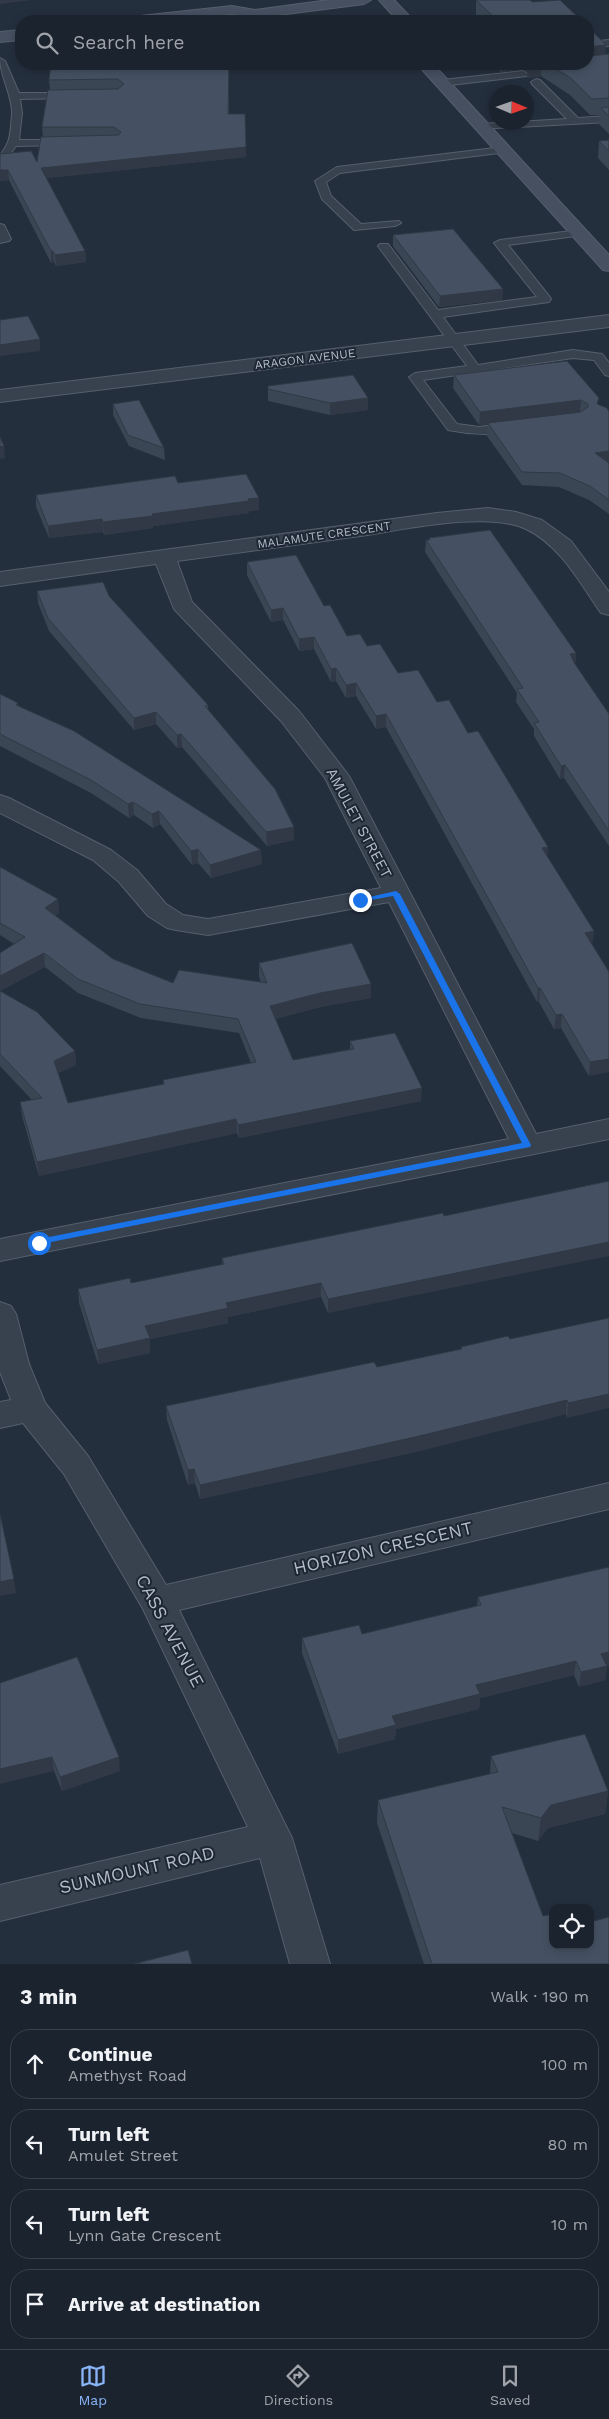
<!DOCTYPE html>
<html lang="en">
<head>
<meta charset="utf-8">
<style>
  :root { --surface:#1b232e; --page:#242b36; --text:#f1f3f6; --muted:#a0a4aa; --line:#39404a; --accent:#8ab4f8 }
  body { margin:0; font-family:"Work Sans",sans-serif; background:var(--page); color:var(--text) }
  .controls { position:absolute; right:15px; bottom:15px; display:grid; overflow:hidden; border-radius:10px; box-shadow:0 2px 8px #0003 }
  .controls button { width:45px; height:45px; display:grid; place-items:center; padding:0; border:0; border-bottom:1px solid var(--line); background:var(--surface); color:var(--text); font:25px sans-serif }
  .compass { position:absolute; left:489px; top:85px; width:45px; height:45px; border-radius:50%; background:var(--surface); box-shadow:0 2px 8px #0003; rotate:92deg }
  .stop { position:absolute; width:15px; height:15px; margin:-11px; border:4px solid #1a73e8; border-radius:50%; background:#fff }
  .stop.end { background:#1a73e8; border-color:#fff; box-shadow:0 1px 5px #0008 }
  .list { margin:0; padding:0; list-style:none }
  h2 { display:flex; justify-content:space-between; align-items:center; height:65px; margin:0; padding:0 20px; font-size:21px }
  h2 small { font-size:16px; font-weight:400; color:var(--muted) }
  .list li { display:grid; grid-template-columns:32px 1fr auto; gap:15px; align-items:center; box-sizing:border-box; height:70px; margin:0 10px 10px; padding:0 10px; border:1px solid var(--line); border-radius:20px }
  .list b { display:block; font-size:19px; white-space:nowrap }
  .list p { margin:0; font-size:16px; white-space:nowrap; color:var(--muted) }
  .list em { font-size:16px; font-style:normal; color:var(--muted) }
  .icon { flex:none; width:28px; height:28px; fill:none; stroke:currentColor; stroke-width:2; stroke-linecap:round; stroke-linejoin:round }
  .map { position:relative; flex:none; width:609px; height:1964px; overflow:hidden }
  .search { position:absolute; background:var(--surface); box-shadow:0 2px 8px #0003; left:15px; right:15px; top:15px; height:55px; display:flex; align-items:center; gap:12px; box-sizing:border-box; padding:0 18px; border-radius:20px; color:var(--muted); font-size:19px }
  .sheet { height:385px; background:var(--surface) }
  nav { display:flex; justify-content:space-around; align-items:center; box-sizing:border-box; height:70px; border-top:1px solid var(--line); background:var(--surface); font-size:14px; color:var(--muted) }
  nav a { display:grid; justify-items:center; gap:2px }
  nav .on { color:var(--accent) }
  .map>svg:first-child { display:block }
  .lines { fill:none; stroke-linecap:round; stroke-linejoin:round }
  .lane-casing { stroke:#565f6c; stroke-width:2 }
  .street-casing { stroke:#565f6c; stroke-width:2 }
  .secondary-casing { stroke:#565f6c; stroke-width:2 }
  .lane { fill:#38414e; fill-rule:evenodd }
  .street { fill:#38414e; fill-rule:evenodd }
  .secondary { fill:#465061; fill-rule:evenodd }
  .wall { fill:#3b4654 }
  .shaded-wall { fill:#303945 }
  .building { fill:#455162; stroke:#303945 }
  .route { fill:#1a73e8 }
  .labels { text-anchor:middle; stroke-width:4; stroke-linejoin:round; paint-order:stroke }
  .far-street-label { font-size:12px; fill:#b4bcc9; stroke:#1d2633 }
  .street-label { font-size:15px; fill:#b4bcc9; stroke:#1d2633 }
  .near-street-label { font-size:18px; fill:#b4bcc9; stroke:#1d2633 }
</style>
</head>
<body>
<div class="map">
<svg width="609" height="1964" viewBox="0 0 609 1964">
  <rect width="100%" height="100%" fill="#242f3e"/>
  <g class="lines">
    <!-- lane casing -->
    <g class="lane-casing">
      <path id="lane" d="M609 40V46L588 48V42Z
        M0 58 5 61 19 93H74V97L70 98 20 99 22 113 19 140H64L69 143 68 145 16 146 4 162 0 163C0 151 4 152 8 142 11 135 11 123 12 115 13 95 0 78 0 58Z
        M523 71 528 74 527 76 442 86 437 83 442 80Z
        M536 79 540 80 578 118 609 116V122L478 129V125L482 124 567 119 532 84 531 82Z
        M503 147 507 148V152L340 173 326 182 331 196 361 224 399 221 401 223 395 226 354 230 322 199 315 181 337 167Z
        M0 224 4 225 11 239 9 241 0 243Z
        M579 230 583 231V235L508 245 549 296 551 299 549 302 443 317 478 365 573 350 602 354 609 363V376L605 375 594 360 573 358 423 380 457 424 479 427 511 423 517 427C507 439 463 433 448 430L409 377 415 373 467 366 378 246 380 244H388L438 310 537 297 494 243 500 240Z"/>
    </g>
    <!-- street casing -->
    <g class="street-casing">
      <path id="street" d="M609 315V327L0 402V390Z
        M488 508 516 512 542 520 571 541 609 592V615L601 613C580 583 560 545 526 529 485 510 399 531 353 537 294 545 236 553 177 561L192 602 299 711 349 776 536 1134 609 1119V1139L0 1261V1239L509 1139 389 902 208 935 176 930 167 928 148 916 119 882 93 860 0 813V795L9 798 111 850 137 870 166 904 183 915 208 919 381 888 325 778 281 721 174 609 156 564 0 586V572L437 513Z
        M0 1302 11 1306 16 1314 29 1364 45 1403 88 1456 166 1585 609 1483V1509L179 1610 292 1838 330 1964H290L260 1858 0 1921V1885L248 1827 143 1609 64 1474 23 1423 0 1428V1402L11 1400 0 1372Z"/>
    </g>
    <!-- secondary casing -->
    <g class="secondary-casing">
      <path id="secondary" d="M329 0H371L364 4 255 18 232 14 176 21H132L140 16 232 6 255 10Z
        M379 0H394L414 21H398Z
        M21 30V40L0 42V32Z
        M417 64H433L609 255V271L603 270Z"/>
    </g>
    <!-- lane -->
    <use href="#lane" class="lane"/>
    <!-- street -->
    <use href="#street" class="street"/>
    <!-- secondary -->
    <use href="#secondary" class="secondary"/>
  </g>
  <!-- wall -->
  <path class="wall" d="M476 0 532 2 582 21H481L476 15Z
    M605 54H609V134L599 124 600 115H590L570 95 541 76 527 78 528 72 524 69 501 72 494 64H588Z
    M229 64V114L246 157 46 178 85 251 86 262 56 266 54 262 51 263 9 180 0 181V154L37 162 43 137 42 127 50 90 49 80Z
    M609 140V170L598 158 599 141Z
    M393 235 503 289 502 300 439 307 393 246Z
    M567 361 598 405 609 412V514L589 500 559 487 522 485 487 436 488 424 479 425 453 388 454 375Z
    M268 386 368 410 330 415 268 401Z
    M113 404 164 448 165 460 129 446 113 415Z
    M178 483 259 510 249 511V513L153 526V528L104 535 103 532 49 538 36 507V495Z
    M429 538 576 653 575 664 609 714V846L564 778 560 779 534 736V729L516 702 517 693 425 552 426 540H429Z
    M247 562 324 606 347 636 367 646 398 673 437 702 468 733 548 847 547 856 594 931 592 944 609 972 589 1076 561 1028 554 1029 539 1002H537L386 727 376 729 356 696 346 698 336 681 331 682 314 649 299 651 283 620 271 622 247 575Z
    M37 591 109 596 208 705V709L294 827V840L267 846 182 747 177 748 156 724 134 730 49 631 38 603Z
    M0 694 18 703V705L262 864 211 878 198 863 192 865 160 824 153 828 134 815 129 818 91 793 0 746Z
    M0 867 58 899 59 913 55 915 113 959 173 983 261 982 259 977V963L371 998 320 1007 275 1019 293 1060 350 1049V1041L421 1101 239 1138 237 1133 39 1176 22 1116 20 1102 32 1100 0 1066V991L75 1051 76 1065 58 1073 68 1103 163 1085V1080L251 1063 239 1033 141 1018 78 993 45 967 0 991V953L14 944 0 935Z
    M443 1213 328 1313 321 1297 228 1317V1323L150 1339V1353L98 1364 79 1303 78 1289 131 1283 222 1265V1258Z
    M609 1318 567 1418 566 1414 415 1452 200 1499 195 1483 188 1485 167 1420 166 1406 377 1367 461 1349V1347L510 1339Z
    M478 1597 607 1667 605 1680 579 1687 574 1675 480 1698 479 1709 396 1729 395 1739 338 1754 302 1653V1638L362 1634 477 1606Z
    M0 1683 120 1771 62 1791 54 1771Z
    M491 1756 608 1791 605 1814 548 1828 538 1841 512 1833 553 1945 609 1964H424L377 1823 378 1800 490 1774Z"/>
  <!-- shaded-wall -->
  <path class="shaded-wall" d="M0 0H32L0 4Z
    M606 45 605 61 588 63V47Z
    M502 64H524V69L501 72Z
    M528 64H541V76L527 78Z
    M246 147V157L41 179V168Z
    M0 170H8L9 180 0 181Z
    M51 251H53L54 262 51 263Z
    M85 251 86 262 56 266 55 255Z
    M503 289 502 300 439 307 440 296Z
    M40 339V351L0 356V345Z
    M368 398V410L330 415V403Z
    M581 400 580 413 488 423V424L479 425 480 412Z
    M4 446 5 458 0 459V447Z
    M609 451V465L595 453Z
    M259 498V510L249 511V513L153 526V528L104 535 103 522Z
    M102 519 103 532 49 538 48 526Z
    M283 608V620L271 622V610Z
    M314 637V649L299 651V639Z
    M576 653 575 666 570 654Z
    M336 668V681L331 682V669Z
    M356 683V696L346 698V685Z
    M156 712V724L134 730V718Z
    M386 714V727L376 729V716Z
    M181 734 182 747 177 748V735Z
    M565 765 564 778 560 779 561 766Z
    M133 802 134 815 129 818 128 804Z
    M159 811 160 824 153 828 152 814Z
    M294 827V840L267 846 266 832Z
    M548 847 547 860 542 848Z
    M198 849V863L192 865 191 851Z
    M261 850 262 864 211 878 210 865Z
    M58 899 59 913 46 921 45 908Z
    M594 931 592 945 585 933Z
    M44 953 45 967 0 991V976Z
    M371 984V998L320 1007 270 1020V1006L320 993Z
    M538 988H540L539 1002H537Z
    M562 1014 561 1028 554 1029 556 1015Z
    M75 1051 76 1065 55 1074 54 1061Z
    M609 1059V1072L589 1076 590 1062Z
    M422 1088 421 1101 239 1138 238 1125Z
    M236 1119 237 1133 39 1176 37 1162Z
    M609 1242V1256L328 1313V1299Z
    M321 1283V1297L228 1317V1323L150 1339V1353L98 1364 97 1350 145 1326 226 1303Z
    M609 1394V1408L567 1418 568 1403Z
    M567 1400 566 1414 415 1452 200 1499V1485Z
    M194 1469 195 1483 188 1485V1470Z
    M14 1579 16 1593 0 1596V1582Z
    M609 1652V1666L607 1667 605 1680 579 1687 581 1672 601 1654Z
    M576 1661 574 1675 480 1698 479 1709 396 1729 395 1739 338 1754V1740L392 1716 476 1685Z
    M52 1757 54 1771 0 1784V1769Z
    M119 1757 120 1771 62 1791 60 1777Z
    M608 1791 605 1814 548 1828 538 1841 541 1818 551 1805Z"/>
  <!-- building -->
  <path class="building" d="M476 0H530L532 2 560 0 582 21H498Z
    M588 33H594L606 45 588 47Z
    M609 54V98L592 99 571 78 547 64H588V56Z
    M51 64H229L228 114H245L246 147 41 168 85 251 55 255 53 251H51L8 170H0V154L31 151 37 162 41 137 119 135 121 132 114 127H42L48 90 118 89 124 84 118 79 49 80Z
    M609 107V116L601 108Z
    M609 140V151L599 141Z
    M453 229 503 289 440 296 393 235Z
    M28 316 40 339 0 345V320Z
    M567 361 599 398 597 404 607 408 609 412V451L595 453 609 463V500L590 486 560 473 522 472 488 423 581 412 588 407V404L581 400 480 412 454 375Z
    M353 375 368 398 330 403 268 389V386Z
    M139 400 164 448 128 435 113 404Z
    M0 437 4 446 0 447Z
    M246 474 259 498 248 499 249 501 152 514 153 516 103 522 102 519 48 526 36 495 175 476 178 483Z
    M490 530 576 653 570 654 575 664 609 714V831L565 765 561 766 534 723 539 722 517 689 523 688 426 540H430L429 538Z
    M296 555 324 606 330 605 347 636 360 634 367 646 380 644 398 673 418 670 437 702 449 700 468 733 478 731 548 847 542 848 594 931 585 933 609 972V1059L590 1062 562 1014 556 1015 540 988H538L386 714 376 716 356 683 346 685 336 668 331 669 314 637 299 639 283 608 271 610 247 562Z
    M103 582 109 596 208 705 205 706 275 789 294 827 266 832 181 734 177 735 156 712 134 718 48 618 37 591Z
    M0 694 18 703 16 705 74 731 261 850 210 865 198 849 191 851 159 811 152 814 133 802 128 804 91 780 0 734Z
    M0 867 58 899 45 908 113 959 173 983 179 970 267 983 259 963 352 943 371 984 320 993 270 1006 293 1060 354 1049 350 1041 395 1033 422 1088 238 1125 236 1119 37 1162 20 1102 42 1098 0 1054V991L37 1012 75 1051 54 1061 68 1103 164 1084 163 1080 256 1062 238 1019 140 1004 78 979 44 953 0 976V953L25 937 0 923Z
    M609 1181V1242L328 1299 321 1283 226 1303 228 1308 145 1326 150 1338 97 1350 78 1289 130 1278 131 1283 224 1264 222 1258 443 1213 444 1216Z
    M609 1318V1394L568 1403 567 1400 415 1437 200 1485 194 1469 188 1470 166 1406 374 1362 377 1367 462 1349 461 1347 508 1336 510 1339Z
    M0 1514 14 1579 0 1582Z
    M609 1567V1652L601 1654 607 1666 581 1672 576 1661 476 1685 480 1694 392 1716 396 1725 338 1740 302 1638 359 1625 362 1634 481 1605 478 1597Z
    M77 1657 119 1757 60 1777 52 1757 0 1769V1683Z
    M585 1734 608 1791 551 1805 541 1818 502 1807 543 1916 553 1914V1945H590V1922L609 1917V1964H432L378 1800 498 1772 491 1756Z
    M188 1950 192 1964H134Z"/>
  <!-- route -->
  <path class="route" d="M396 891 400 894 531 1145 530 1147 36 1245 34 1243 39 1239 522 1143 393 896 360 902 356 900Z"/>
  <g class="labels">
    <!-- far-street labels -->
    <g class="far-street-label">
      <text transform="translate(305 359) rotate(-7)" y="4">ARAGON AVENUE</text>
      <text transform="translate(324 535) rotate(-8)" y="4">MALAMUTE CRESCENT</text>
    </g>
    <!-- street labels -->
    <g class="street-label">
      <text transform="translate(359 823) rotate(62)" y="5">AMULET STREET</text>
    </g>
    <!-- near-street labels -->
    <g class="near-street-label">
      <text transform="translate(383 1548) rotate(-13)" y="6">HORIZON CRESCENT</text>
      <text transform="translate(170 1631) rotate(62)" y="6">CASS AVENUE</text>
      <text transform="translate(137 1870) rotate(-13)" y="6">SUNMOUNT ROAD</text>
    </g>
  </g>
</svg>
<div class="controls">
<button><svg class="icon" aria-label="locate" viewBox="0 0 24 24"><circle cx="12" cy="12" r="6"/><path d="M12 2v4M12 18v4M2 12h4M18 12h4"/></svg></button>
</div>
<svg class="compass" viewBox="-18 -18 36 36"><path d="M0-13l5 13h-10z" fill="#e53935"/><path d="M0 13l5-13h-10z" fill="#a0a4aa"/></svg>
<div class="stop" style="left:39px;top:1243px"></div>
<div class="stop end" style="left:360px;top:900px"></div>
<div class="search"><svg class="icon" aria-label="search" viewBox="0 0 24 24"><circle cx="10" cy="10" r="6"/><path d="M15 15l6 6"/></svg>Search here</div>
</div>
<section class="sheet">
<h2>3 min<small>Walk · 190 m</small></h2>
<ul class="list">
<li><svg class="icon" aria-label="ahead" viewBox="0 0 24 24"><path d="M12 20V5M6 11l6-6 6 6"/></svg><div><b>Continue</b><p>Amethyst Road</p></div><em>100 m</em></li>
<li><svg class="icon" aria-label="left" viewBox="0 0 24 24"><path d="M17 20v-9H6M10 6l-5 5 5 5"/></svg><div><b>Turn left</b><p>Amulet Street</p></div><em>80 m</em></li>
<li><svg class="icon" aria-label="left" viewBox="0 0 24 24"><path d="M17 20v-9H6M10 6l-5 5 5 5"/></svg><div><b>Turn left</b><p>Lynn Gate Crescent</p></div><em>10 m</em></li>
<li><svg class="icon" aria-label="arrive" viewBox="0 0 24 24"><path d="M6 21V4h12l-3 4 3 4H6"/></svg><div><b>Arrive at destination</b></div></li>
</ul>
</section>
<nav>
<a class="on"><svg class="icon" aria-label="map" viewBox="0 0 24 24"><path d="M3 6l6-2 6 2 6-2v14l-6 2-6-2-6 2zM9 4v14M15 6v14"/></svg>Map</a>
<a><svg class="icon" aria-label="directions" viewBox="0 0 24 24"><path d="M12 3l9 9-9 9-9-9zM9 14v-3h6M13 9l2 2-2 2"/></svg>Directions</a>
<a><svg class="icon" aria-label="saved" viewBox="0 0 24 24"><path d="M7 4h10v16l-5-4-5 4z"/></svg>Saved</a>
</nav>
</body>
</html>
